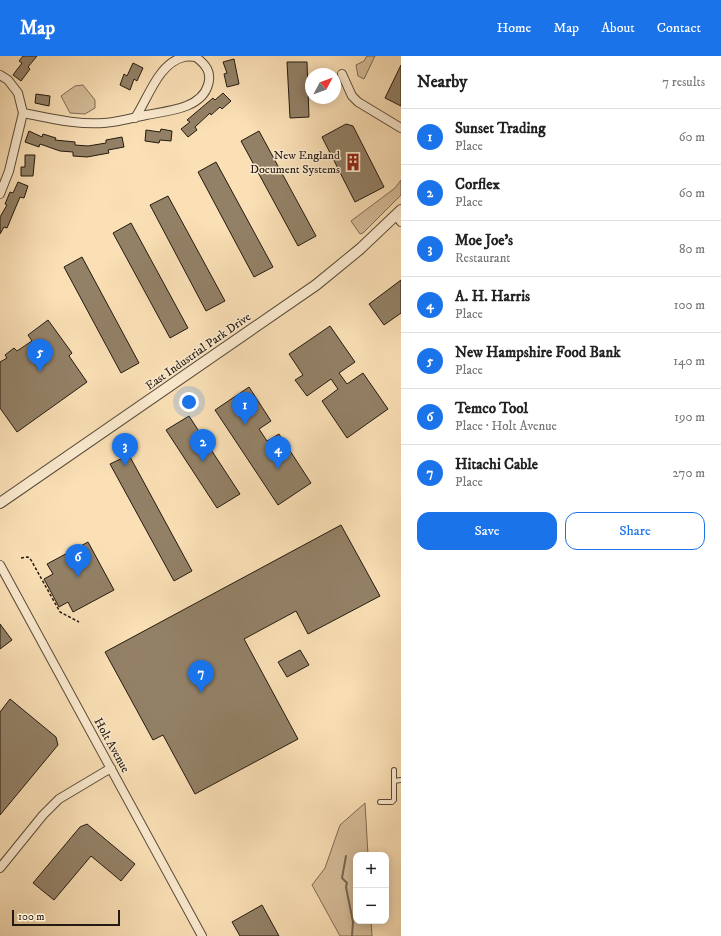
<!DOCTYPE html>
<html lang="en">
<head>
<meta charset="utf-8">
<style>
  :root { --surface:#fff; --page:#f2f2f2; --text:#222; --muted:#767676; --line:#e0e0e0; --accent:#1a73e8 }
  body { margin:0; font-family:"IM FELL DW Pica",serif; background:var(--page); color:var(--text) }
  .controls { position:absolute; right:12px; bottom:12px; display:grid; overflow:hidden; border-radius:8px; box-shadow:0 2px 10px #0003 }
  .controls button { width:36px; height:36px; display:grid; place-items:center; padding:0; border:0; border-bottom:1px solid var(--line); background:var(--surface); color:var(--text); font:20px sans-serif }
  .compass { position:absolute; left:305px; top:12px; width:36px; height:36px; border-radius:50%; background:var(--surface); box-shadow:0 2px 10px #0003; rotate:49deg }
  .scale { position:absolute; left:12px; bottom:10px; width:108px; box-sizing:border-box; padding-left:4px; border:2px solid #231a11; border-top:0; font-size:11px; line-height:14px; white-space:nowrap; color:#231a11; -webkit-text-stroke:3px #fcebd0; paint-order:stroke }
  .you { position:absolute; left:189px; top:346px; width:14px; height:14px; margin:-10px; border:3px solid #fff; border-radius:50%; background:#1a73e8; box-shadow:0 0 0 6px #1a73e833 }
  .badge { display:grid; place-items:center; width:26px; height:26px; border-radius:50%; background:var(--accent); color:#fff; font-size:13px; font-weight:700 }
  .pin { position:absolute; translate:-50% -33px; filter:drop-shadow(0 1px 2px #0008) }
  .pin::after { content:''; position:absolute; top:21px; width:14px; height:12px; background:inherit; clip-path:polygon(0 0,100% 0,50% 100%) }
  .list { margin:0; padding:0; list-style:none }
  h2 { display:flex; justify-content:space-between; align-items:center; height:52px; margin:0; padding:0 16px; font-size:17px }
  h2 small { font-size:13px; font-weight:400; color:var(--muted) }
  .list li { display:grid; grid-template-columns:26px 1fr auto; gap:12px; align-items:center; box-sizing:border-box; height:56px; padding:0 16px; border-top:1px solid var(--line) }
  .list b { display:block; font-size:15px; white-space:nowrap }
  .list p { margin:0; font-size:13px; white-space:nowrap; color:var(--muted) }
  .list em { font-size:13px; font-style:normal; color:var(--muted) }
  .actions { display:flex; gap:8px; padding:12px 16px }
  .actions a { flex:1; padding:9px 0; border:1px solid var(--accent); border-radius:12px; text-align:center; font-size:14px; color:var(--accent) }
  .actions .main { background:var(--accent); color:#fff }
  .map { position:relative; flex:none; width:401px; height:880px; overflow:hidden }
  header { display:flex; align-items:center; gap:24px; box-sizing:border-box; height:56px; padding:0 20px; background:var(--accent); color:#fff }
  header strong { font-size:19px }
  nav { display:flex; gap:22px; margin-inline-start:auto; font-size:14px }
  main { display:flex }
  aside { flex:1; background:var(--surface) }
  .map>svg:first-child { display:block }
  .green { fill:#d6be9a; stroke:#7c6c56 }
  .lines { fill:none; stroke-linecap:round; stroke-linejoin:round }
  .stream { stroke:#796952; stroke-width:2 }
  .building { fill:#938167; stroke:#231a11 }
  .service-casing { stroke:#594c3a; stroke-width:6 }
  .minor-casing { stroke:#594c3a; stroke-width:10 }
  .tertiary-casing { stroke:#594c3a; stroke-width:12 }
  .path { stroke:#231a11; stroke-width:1.5; stroke-dasharray:3 2; stroke-linecap:butt }
  .service { stroke:#fcebd0; stroke-width:4 }
  .minor { stroke:#fcebd0; stroke-width:8 }
  .tertiary { stroke:#fcebd0; stroke-width:10 }
  .labels { text-anchor:middle; stroke-width:3; stroke-linejoin:round; paint-order:stroke }
  .poi-label { font-size:12px; fill:#231a11; stroke:#fcebd0; text-anchor:end }
  .street-label { font-size:12px; fill:#231a11; stroke:#fcebd0 }
</style>
</head>
<body>
<header>
<strong>Map</strong>
<nav><a>Home</a><a>Map</a><a>About</a><a>Contact</a></nav>
</header>
<main>
<div class="map">
<svg width="401" height="880" viewBox="0 0 401 880">
  <rect width="100%" height="100%" fill="#fbe0b6"/>
  <filter id="stains"><feTurbulence type="fractalNoise" baseFrequency=".005" numOctaves="4"/><feColorMatrix values="0 0 0 0 .2 0 0 0 0 .09 0 0 0 0 .02 0 0 0 .5 -.17"/></filter>
  <radialGradient id="worn" r=".72"><stop offset=".6" stop-color="#630" stop-opacity="0"/><stop offset="1" stop-color="#630" stop-opacity=".3"/></radialGradient>
  <!-- green -->
  <path class="green" d="M367 0H375L364 23 358 20 356 9 364 5Z
    M83 29 95 44V52L85 58 70 57 61 40 75 30Z
    M401 124V139L363 177 360 178 351 165 395 132Z
    M365 747 368 799H356V865H371L372 880H340L312 829 325 812 340 769Z"/>
  <g class="lines">
    <!-- stream -->
    <path class="stream" d="M346 800 342 822 347 827 346 831 353 866 352 880"/>
  </g>
  <!-- building -->
  <path class="building" d="M23 0H37L28 11 30 13 21 25 13 19 22 7 19 5Z
    M234 3 239 28 227 31 224 18 227 17 223 6Z
    M287 6H307L309 61 290 62Z
    M133 7 143 12 137 25 134 23 130 34 120 29 124 18 127 20Z
    M401 9V50L385 42Z
    M223 37 231 45 222 53 220 51 211 59 210 57 195 71 197 74 188 81 181 73 190 66 187 64 213 42 215 44Z
    M36 38 50 40 49 50 35 47Z
    M346 68 353 70 384 131 355 146 322 81Z
    M161 73 172 75 171 85 160 84 159 87 145 85 146 74 160 76Z
    M29 75 42 81 43 78 56 82 55 84 75 86V89L88 90 106 87V84L122 81 124 91 108 94 109 97 87 101 73 100V96L60 95 40 88 39 91 25 86Z
    M259 75 316 180 298 190 241 85Z
    M25 99H35L33 120H21V111H25Z
    M216 106 273 211 254 221 198 116Z
    M18 126 28 130 24 142 20 141 7 172 4 171 0 178V161L7 149 5 148 10 136 13 137Z
    M168 140 225 245 206 255 150 149Z
    M131 167 188 272 170 282 113 177Z
    M82 201 139 307 121 317 64 211Z
    M401 224V257L384 269 369 248Z
    M48 264 72 297 69 300 87 326 17 376 0 352V306L7 302 5 299 14 292 17 295 32 285 28 279Z
    M330 270 355 306 339 317 347 328 363 317 388 353 347 382 322 345 338 333 331 323 307 340 295 324 303 319 289 298Z
    M249 331 271 365 259 373 267 385 279 378 311 427 278 449 215 354Z
    M189 360 240 438 217 452 166 374Z
    M129 399 192 515 174 525 110 408Z
    M341 469 380 540 308 578 296 555 244 583 298 683 195 738 163 679 153 684 105 596Z
    M88 486 114 534 73 556 68 546 59 551 44 523 53 518 47 508Z
    M0 568 12 584 0 593Z
    M300 594 309 609 287 621 278 606Z
    M10 643 56 681 58 689 0 759V656Z
    M87 768 135 808 121 825 91 800 54 844 33 827 80 771Z
    M262 849 279 880H240L232 866Z"/>
  <g class="lines">
    <!-- service casing -->
    <g class="service-casing">
      <path id="service" d="M394 725 401 724
        M380 746H392L394 744V714"/>
    </g>
    <!-- minor casing -->
    <g class="minor-casing">
      <path id="minor" d="M342 18 352 40 358 46 401 72
        M0 19 8 24 18 37 23 57 9 115 0 138
        M23 57C50 62 76 69 104 67 118 66 132 62 146 59 167 55 201 53 208 29 212 16 206 9 196 1 193 1 188 0 184 1 158 7 148 43 135 62
        M396 159 401 166
        M0 509 202 880
        M0 812 43 759 59 743 111 712"/>
    </g>
    <!-- tertiary casing -->
    <g class="tertiary-casing">
      <path id="tertiary" d="M0 447 316 229 360 193 401 154"/>
    </g>
    <!-- path -->
    <path class="path" d="M21 502 28 501 31 504 60 556 79 566"/>
    <!-- service -->
    <use href="#service" class="service"/>
    <!-- minor -->
    <use href="#minor" class="minor"/>
    <!-- tertiary -->
    <use href="#tertiary" class="tertiary"/>
  </g>
  <!-- icons -->
  <defs>
    <g id="building-bare" transform="scale(1.38)"><path d="M-4-6H4V6H1V3H-1V6H-4ZM-2.5-4.3h1.7v1.8h-1.7ZM.8-4.3h1.7v1.8H.8ZM-2.5-1h1.7V.8h-1.7ZM.8-1h1.7V.8H.8Z" fill="#8f2418" stroke="#fcebd0" stroke-width="2.5" paint-order="stroke"/></g>
  </defs>
  <g fill-rule="evenodd">
    <use href="#building-bare" x="353" y="106"/>
  </g>
  <g class="labels">
    <!-- poi labels -->
    <g class="poi-label">
      <text x="340" y="103">New England<tspan x="340" dy="14">Document Systems</tspan></text>
    </g>
    <!-- street labels -->
    <g class="street-label">
      <text transform="translate(198 295) rotate(-35)" y="4">East Industrial Park Drive</text>
      <text transform="translate(112 689) rotate(61)" y="4">Holt Avenue</text>
    </g>
  </g>
  <rect width="100%" height="100%" filter="url(#stains)"/>
  <rect width="100%" height="100%" fill="url(#worn)"/>
</svg>
<div class="controls">
<button>+</button>
<button>−</button>
</div>
<svg class="compass" viewBox="-18 -18 36 36"><path d="M0-13l5 13h-10z" fill="#e53935"/><path d="M0 13l5-13h-10z" fill="#767676"/></svg>
<div class="scale">100 m</div>
<div class="you"></div>
<div class="pin badge" style="left:245px;top:369px">1</div>
<div class="pin badge" style="left:203px;top:406px">2</div>
<div class="pin badge" style="left:125px;top:410px">3</div>
<div class="pin badge" style="left:278px;top:413px">4</div>
<div class="pin badge" style="left:40px;top:316px">5</div>
<div class="pin badge" style="left:78px;top:521px">6</div>
<div class="pin badge" style="left:201px;top:637px">7</div>
</div>
<aside>
<h2>Nearby<small>7 results</small></h2>
<ul class="list">
<li><span class="badge">1</span><div><b>Sunset Trading</b><p>Place</p></div><em>60 m</em></li>
<li><span class="badge">2</span><div><b>Corflex</b><p>Place</p></div><em>60 m</em></li>
<li><span class="badge">3</span><div><b>Moe Joe's</b><p>Restaurant</p></div><em>80 m</em></li>
<li><span class="badge">4</span><div><b>A. H. Harris</b><p>Place</p></div><em>100 m</em></li>
<li><span class="badge">5</span><div><b>New Hampshire Food Bank</b><p>Place</p></div><em>140 m</em></li>
<li><span class="badge">6</span><div><b>Temco Tool</b><p>Place · Holt Avenue</p></div><em>190 m</em></li>
<li><span class="badge">7</span><div><b>Hitachi Cable</b><p>Place</p></div><em>270 m</em></li>
</ul>
<div class="actions"><a class="main">Save</a><a>Share</a></div>
</aside>
</main>
</body>
</html>
